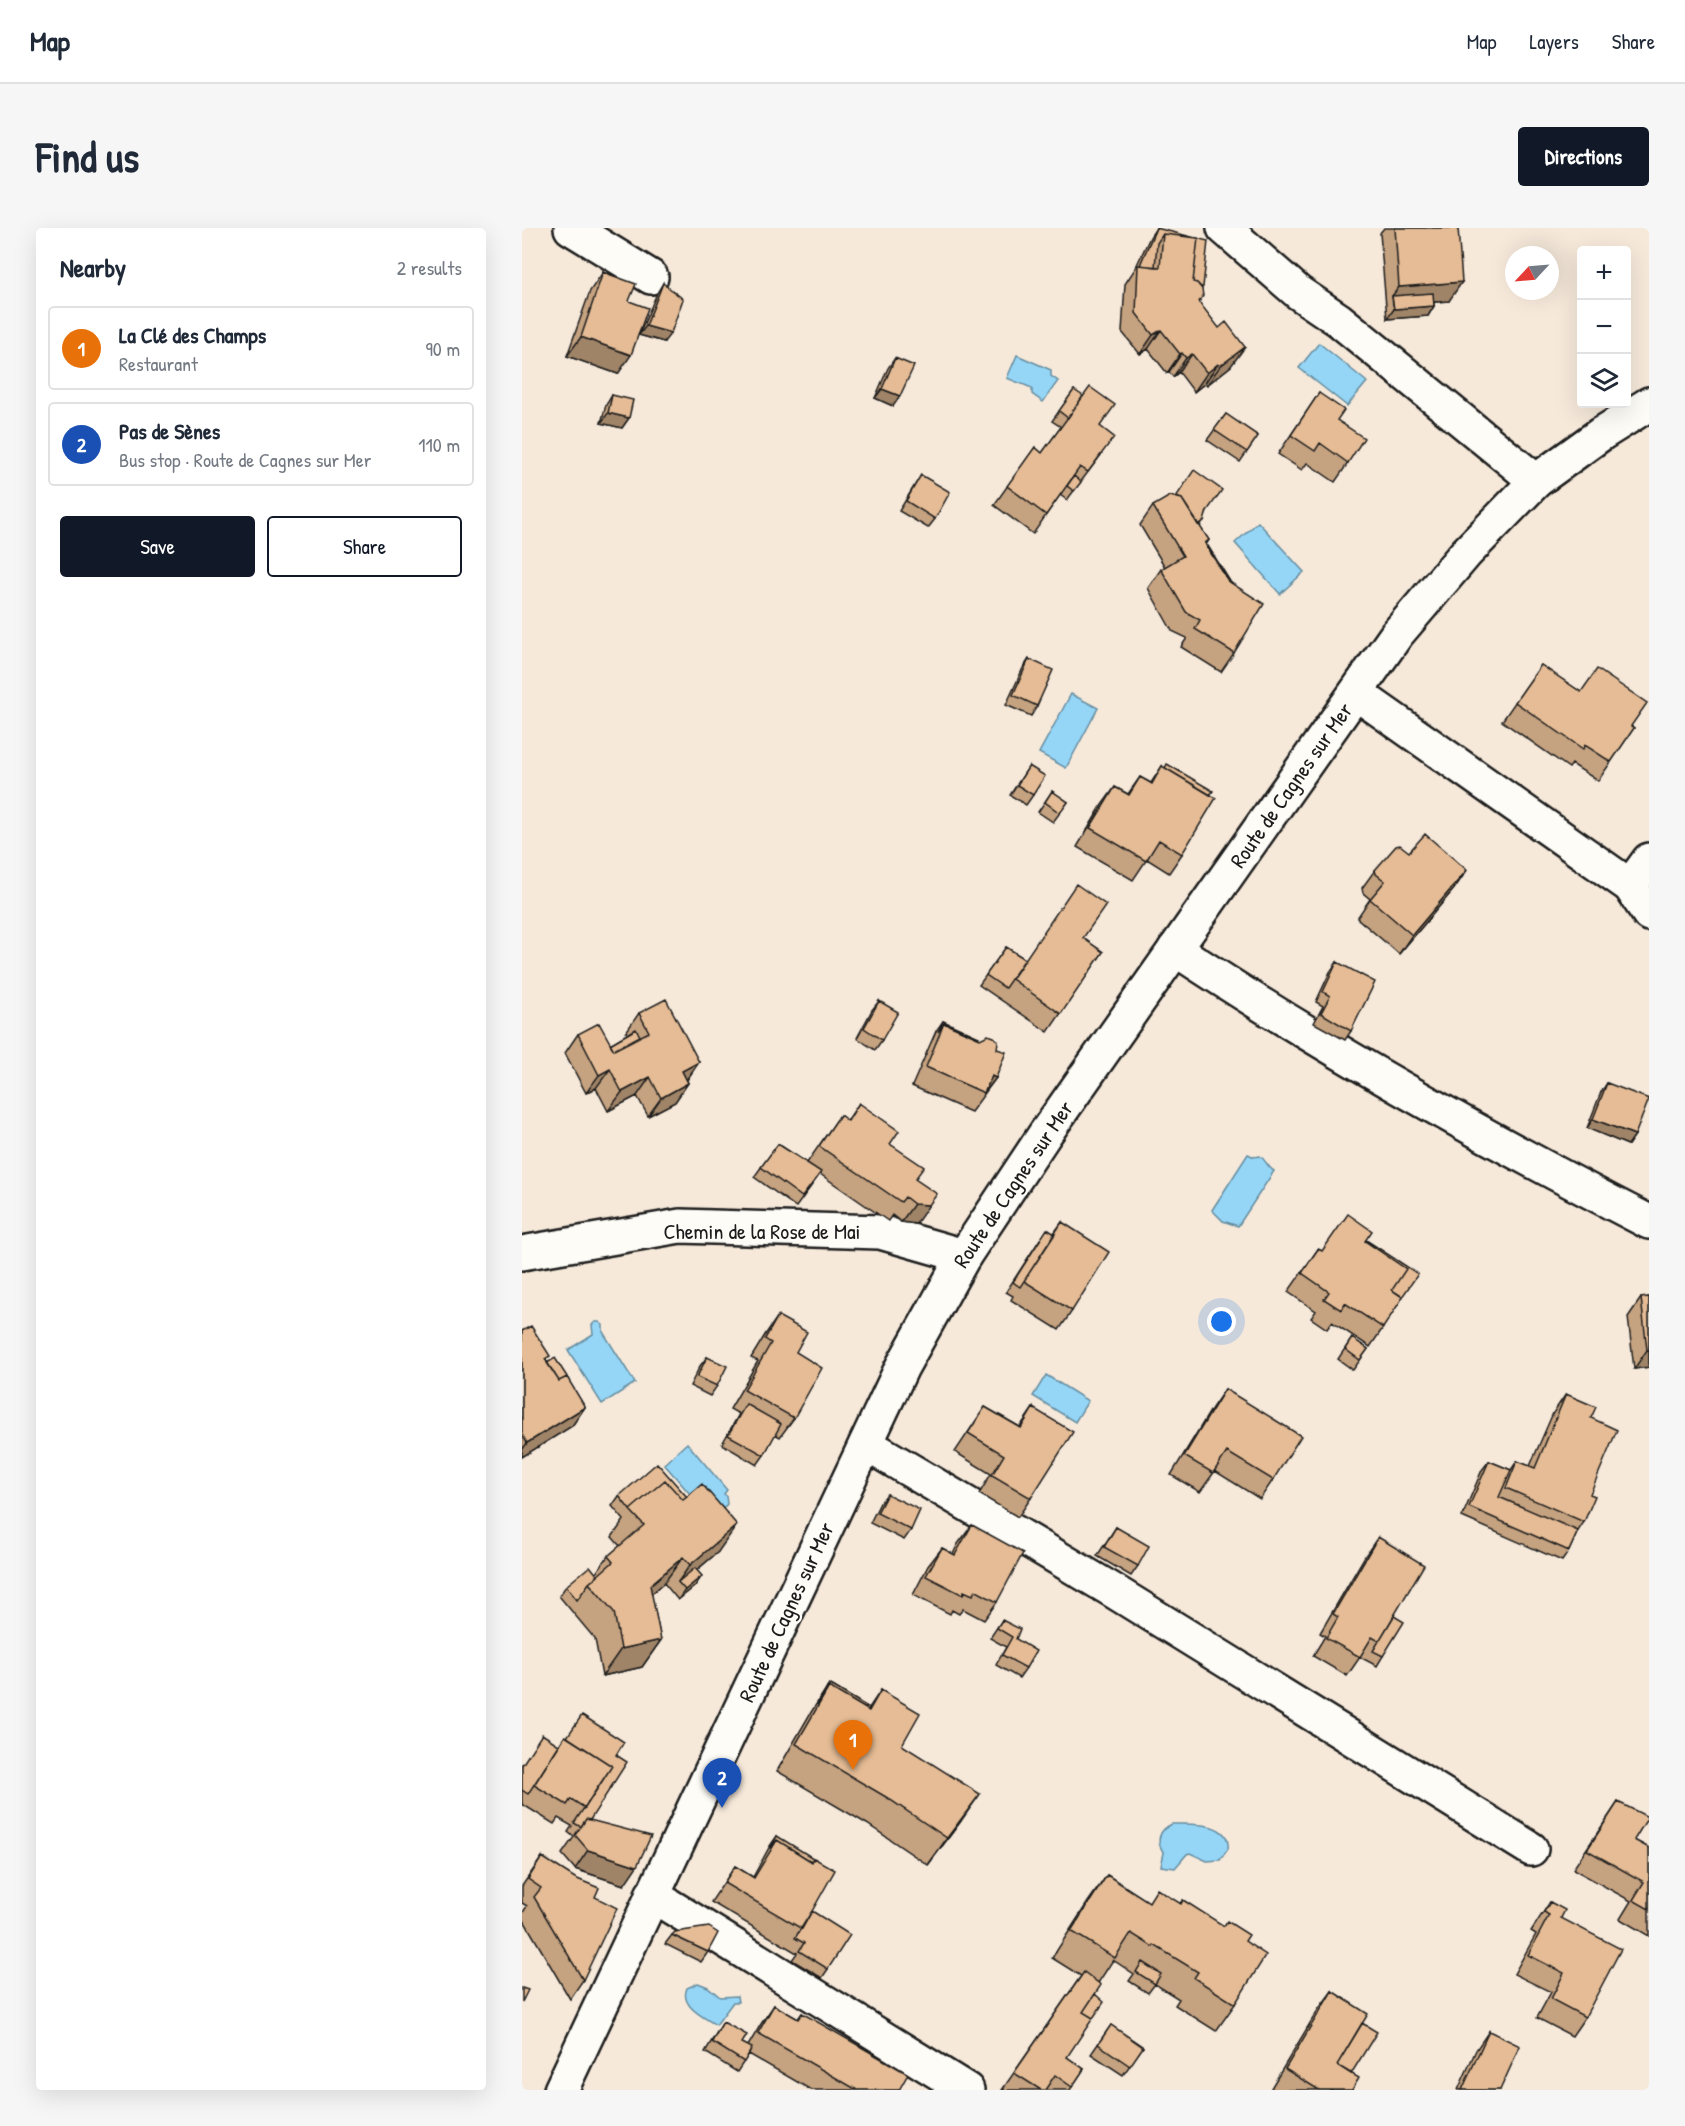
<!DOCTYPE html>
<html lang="en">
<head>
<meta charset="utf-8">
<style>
  :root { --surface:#fff; --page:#f6f6f7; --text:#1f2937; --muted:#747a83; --line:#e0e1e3; --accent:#111827 }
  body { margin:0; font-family:"Patrick Hand",sans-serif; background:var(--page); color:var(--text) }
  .controls { position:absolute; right:18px; top:18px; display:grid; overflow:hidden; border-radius:6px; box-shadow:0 6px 24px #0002 }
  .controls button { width:54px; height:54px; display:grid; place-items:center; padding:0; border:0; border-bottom:2px solid var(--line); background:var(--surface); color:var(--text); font:30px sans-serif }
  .compass { position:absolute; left:983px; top:18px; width:54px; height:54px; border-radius:50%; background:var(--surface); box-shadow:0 6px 24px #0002; rotate:244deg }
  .you { position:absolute; left:700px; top:1094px; width:21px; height:21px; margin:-15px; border:4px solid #fff; border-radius:50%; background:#1a73e8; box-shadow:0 0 0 9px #1a73e833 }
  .badge { display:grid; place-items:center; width:39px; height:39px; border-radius:50%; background:var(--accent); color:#fff; font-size:20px; font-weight:700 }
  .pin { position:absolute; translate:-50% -50px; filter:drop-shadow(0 2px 3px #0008) }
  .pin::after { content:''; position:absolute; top:32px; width:21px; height:18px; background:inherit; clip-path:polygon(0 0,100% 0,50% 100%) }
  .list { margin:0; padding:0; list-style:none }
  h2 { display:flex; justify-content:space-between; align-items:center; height:78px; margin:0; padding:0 24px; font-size:26px }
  h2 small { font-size:20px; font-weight:400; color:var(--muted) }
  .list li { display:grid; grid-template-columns:39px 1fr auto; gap:18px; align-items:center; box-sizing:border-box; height:84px; margin:0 12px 12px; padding:0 12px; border:2px solid var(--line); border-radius:6px }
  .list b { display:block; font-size:22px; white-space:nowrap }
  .list p { margin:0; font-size:20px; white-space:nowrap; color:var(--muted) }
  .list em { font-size:20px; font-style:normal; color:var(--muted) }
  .actions { display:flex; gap:12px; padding:18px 24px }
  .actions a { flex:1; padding:14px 0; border:2px solid var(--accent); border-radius:6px; text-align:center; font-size:21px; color:var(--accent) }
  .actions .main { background:var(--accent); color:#fff }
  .icon { flex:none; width:33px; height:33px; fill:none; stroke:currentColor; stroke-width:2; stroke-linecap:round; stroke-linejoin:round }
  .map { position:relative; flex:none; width:1127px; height:1862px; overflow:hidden; border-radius:6px }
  header { display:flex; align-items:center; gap:36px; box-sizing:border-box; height:84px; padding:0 30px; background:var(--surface); border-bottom:2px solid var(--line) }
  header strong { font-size:28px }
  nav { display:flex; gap:33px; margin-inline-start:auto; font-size:21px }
  .intro { display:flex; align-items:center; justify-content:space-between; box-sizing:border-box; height:144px; padding:0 36px }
  h1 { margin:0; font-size:42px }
  .button { padding:15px 27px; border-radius:6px; background:var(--accent); color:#fff; font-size:21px; font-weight:700 }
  main { display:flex; gap:36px; padding:0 36px }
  aside { flex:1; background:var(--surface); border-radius:6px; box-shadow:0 6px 24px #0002 }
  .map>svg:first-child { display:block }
  .water { fill:#95d6f7; stroke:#658c9f; stroke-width:1.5 }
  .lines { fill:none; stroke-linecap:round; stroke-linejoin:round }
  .minor-casing { stroke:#1c1c1c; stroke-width:38 }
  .major-casing { stroke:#1c1c1c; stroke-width:38 }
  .minor { stroke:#fdfcf7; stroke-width:33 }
  .major { stroke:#fdfcf7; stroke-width:33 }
  .wall { fill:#c5a280; stroke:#1c1c1c; stroke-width:1.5 }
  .shaded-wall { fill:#a08468; stroke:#1c1c1c; stroke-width:1.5 }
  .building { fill:#e5bc95; stroke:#1c1c1c; stroke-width:1.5 }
  .labels { text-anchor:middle; stroke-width:4.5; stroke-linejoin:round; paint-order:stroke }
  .street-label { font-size:22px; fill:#1c1c1c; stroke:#fdfcf7 }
</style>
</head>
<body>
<header>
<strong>Map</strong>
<nav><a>Map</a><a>Layers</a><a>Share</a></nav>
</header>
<div class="intro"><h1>Find us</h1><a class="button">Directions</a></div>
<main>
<aside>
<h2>Nearby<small>2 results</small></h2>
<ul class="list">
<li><span class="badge" style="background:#e8710a">1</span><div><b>La Clé des Champs</b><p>Restaurant</p></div><em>90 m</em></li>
<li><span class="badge" style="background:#1a4fb4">2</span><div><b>Pas de Sènes</b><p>Bus stop · Route de Cagnes sur Mer</p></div><em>110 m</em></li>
</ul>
<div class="actions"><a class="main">Save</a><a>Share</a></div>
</aside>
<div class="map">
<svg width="1127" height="1862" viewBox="0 0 1127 1862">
  <rect width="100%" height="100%" fill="#f6e9da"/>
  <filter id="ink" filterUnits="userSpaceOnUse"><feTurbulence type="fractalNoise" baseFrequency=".0167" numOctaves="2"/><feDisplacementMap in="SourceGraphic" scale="12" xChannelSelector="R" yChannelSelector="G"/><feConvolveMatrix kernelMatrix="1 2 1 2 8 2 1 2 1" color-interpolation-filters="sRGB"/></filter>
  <g filter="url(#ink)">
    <!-- water -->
    <path class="water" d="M797 115 845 154 825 178 777 140Z
      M495 127 529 142V148L536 153 521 174 510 166V160L485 150Z
      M736 294 782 344 758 366 713 315Z
      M549 466 576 480 544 540 517 525Z
      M726 926 732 929 738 928C744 932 745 939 752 943L716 998 701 993 690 982Z
      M73 1094H77L81 1097V1104L113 1155 80 1176 46 1122 71 1106 70 1097Z
      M524 1147 566 1173 553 1194 511 1168Z
      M165 1215 205 1262 202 1266 204 1268 205 1276 199 1283 182 1282 142 1236Z
      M650 1596C669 1596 709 1593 706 1621L698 1632 685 1633 668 1625 665 1626 653 1640 639 1638 642 1625C633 1613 637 1602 650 1596Z
      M176 1755 186 1759 198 1769 215 1768 216 1774H211L194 1797C182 1789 157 1778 165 1760Z"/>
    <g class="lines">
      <!-- minor casing -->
      <g class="minor-casing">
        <path id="minor" d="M49 0 129 49
          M702 0 777 65 817 92 1014 253
          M834 465 1108 658 1127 686
          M1108 658 1127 632
          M653 721C805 822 965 911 1127 994
          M0 1025 158 998 358 1004 442 1028
          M344 1216 590 1362 1009 1621
          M130 1667 445 1862"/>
      </g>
      <!-- major casing -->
      <g class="major-casing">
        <path id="major" d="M39 1862 380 1139 442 1028 523 906 875 406 944 325 1014 253 1079 206 1127 176"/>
      </g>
      <!-- minor -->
      <use href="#minor" class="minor"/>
      <!-- major -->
      <use href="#major" class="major"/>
    </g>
    <!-- wall -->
    <path class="wall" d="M634 0H636L680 60 677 74 709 138 685 157 683 155 672 164 657 144 651 149 647 144 645 145 626 121 618 126 600 104 603 56 613 41 628 9Z
      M862 0H936L927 73 912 74V78L906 88 865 91 858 5Z
      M81 44 107 73 96 146 45 128 68 63Z
      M141 55 142 114 117 107 135 65Z
      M373 130 378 168 371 178 353 170 366 140Z
      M552 162 578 198 579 227 545 272 538 267 511 306 472 277 513 219 520 225 539 199 530 193Z
      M797 165 815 192 826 235 813 254 785 235 780 242 756 226Z
      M90 167 107 190 100 200 79 195 84 177Z
      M704 186 736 208 718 234 685 212Z
      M399 247 413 291 406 300 377 283Z
      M653 269 685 284 678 299 687 312 684 317 712 425 699 444 659 419 665 410 650 403 626 360 639 341 643 339 618 297 631 278Z
      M507 431 515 478 509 488 484 477 501 440Z
      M1019 437 1112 500 1076 553 1050 536 1047 540 980 493Z
      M507 538 511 567 504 577 488 567Z
      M640 538 660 626 647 645 625 631 611 652 555 619 580 577 593 559 606 566 618 549 629 555Z
      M530 563 546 574 531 594 516 584Z
      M887 624 945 642 932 661 877 726 835 690 848 671 841 665 840 660 853 642Z
      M561 710 581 724 526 804 457 757 484 719 503 731Z
      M815 734 829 803 823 812 792 795 801 778 794 774 808 744Z
      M357 773 360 812 353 822 335 810 350 782Z
      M117 785 177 834 165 852 166 855 153 874 126 888 115 868 86 883 74 860 64 865 43 825 56 806 88 816 105 806 104 804Z
      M421 793 456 810 474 850 449 884 390 858 414 803Z
      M1085 855 1113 907 1106 917 1065 900 1079 864Z
      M337 875 393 951 394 996 379 994 370 987 366 993 298 946 274 979 232 949 256 916 285 935 318 887 325 893Z
      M540 994 550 1083 537 1102 489 1072 491 1068 484 1064 518 1011 532 1005Z
      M844 1012 861 1100 848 1119 810 1094 805 1101 789 1090 794 1083 766 1064 796 1021 800 1023Z
      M1127 1069V1139L1112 1141 1106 1089 1119 1070Z
      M256 1088 272 1190 258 1209 253 1206 242 1227 235 1237 200 1216 217 1186 208 1181 236 1133 229 1130 243 1107Z
      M0 1103 63 1179 50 1198 0 1229Z
      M830 1110 846 1121 831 1142 816 1131Z
      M185 1129 195 1158 188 1168 168 1158 178 1138Z
      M703 1161 751 1252 738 1271 693 1243 678 1264 649 1247 690 1180Z
      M1044 1166 1069 1190 1068 1266 1062 1294 1056 1303 1047 1323 1040 1333 940 1289 960 1242 967 1233 989 1242 995 1233 1008 1238 1031 1185Z
      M463 1179 498 1199 511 1180 509 1270 496 1289 457 1266 469 1246 433 1224Z
      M365 1266 389 1302 382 1312 348 1295 358 1275Z
      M97 1268 196 1324 175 1342 173 1358 156 1372 142 1355 129 1366 139 1412 120 1439 80 1448 73 1411 37 1368 44 1358 74 1345 86 1328 98 1318 90 1309 102 1292 90 1278Z
      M450 1297 475 1374 462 1392 441 1381 437 1386 430 1382 428 1386 391 1367 406 1338 420 1320 431 1326 436 1316Z
      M594 1299 616 1338 609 1348 575 1328Z
      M856 1309 872 1388 861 1428 855 1438 838 1429 825 1448 791 1428 803 1408 798 1405 843 1328Z
      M480 1392 494 1411 504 1440 497 1450 474 1437 484 1419 468 1410Z
      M307 1456 347 1480 359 1462 380 1517 439 1593 406 1637 345 1596 255 1543 288 1486Z
      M43 1508 94 1527 68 1592 102 1657 53 1641 40 1626 52 1609 46 1604 50 1598 36 1590 32 1596 0 1576V1536L37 1517Z
      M1096 1574 1112 1612 1127 1620V1708L1098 1691 1109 1673 1051 1641Z
      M255 1608 290 1684 306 1741 300 1750 270 1732 275 1725 189 1674 213 1638 231 1649 248 1618Z
      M20 1629 61 1752 48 1771 0 1689V1686L5 1678 0 1675V1658Z
      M585 1647 626 1674 658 1675 661 1672 723 1713 713 1776 694 1803 653 1777 657 1771 633 1756 626 1765 607 1753 612 1746 591 1732 576 1755 573 1766 545 1829 562 1841 548 1862H480L559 1748 530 1730 566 1674Z
      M1028 1674 1039 1690 1063 1789 1050 1808 1015 1790 1029 1764 992 1746 1014 1706 1009 1703Z
      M150 1707 186 1724 179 1734 143 1716Z
      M810 1763 829 1846 830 1862H753L749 1860 796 1782Z
      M252 1777 276 1791 280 1785 377 1862H289L227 1826 215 1844 183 1824 201 1794 220 1815 226 1818 239 1796Z
      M589 1797 621 1819 601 1847 569 1826Z
      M967 1803 978 1862H936L954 1822Z"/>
    <!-- shaded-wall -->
    <path class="shaded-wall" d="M940 54 927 73 871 77 870 68 877 59Z
      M912 78 906 88 865 91 872 81Z
      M124 98 149 105 142 114 117 107Z
      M639 102 626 121 618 126 631 107Z
      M59 109 109 127 96 146 45 128Z
      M723 119 709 138 685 157 698 138Z
      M660 125 647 144 645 145 658 126Z
      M670 126 657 144 651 149 664 130Z
      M696 136 683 155 672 164 685 145Z
      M360 161 378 168 371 178 353 170Z
      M86 185 107 190 100 200 79 195Z
      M945 642 932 661 877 726 890 707Z
      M177 834 164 852 160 843Z
      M88 841 74 860 64 865 77 847Z
      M470 848 474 850 460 868 462 865Z
      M128 849 115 868 86 883 100 864Z
      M166 855 153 874 126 888 139 870Z
      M1071 891 1113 907 1106 917 1065 900Z
      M392 976 407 977 394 996 379 994Z
      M1125 1122H1127V1139L1112 1141Z
      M63 1179 50 1198 0 1229V1222L5 1215Z
      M215 1297 196 1324 158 1356 156 1354 168 1337Z
      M161 1329 142 1355 109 1384 128 1357Z
      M180 1348 173 1358 156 1372 163 1362Z
      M139 1412 120 1439 80 1448 99 1421Z
      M458 1566 439 1593 406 1637 425 1610Z
      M66 1622 115 1638 102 1657 53 1641Z"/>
    <!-- building -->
    <path class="building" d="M634 0 686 13 681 59H679L675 55 671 54 676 10 641 6 635 15 633 39 618 37Z
      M873 0H936L940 54 877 59Z
      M641 6 676 10 671 54 675 55 680 61 681 68 677 74 697 100 704 94 723 119 698 138 696 136 685 145 670 126 664 130 660 125 658 126 639 102 631 107 614 85 616 37 638 39Z
      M81 44 114 56 107 73 126 80 109 127 59 109Z
      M141 55 161 71 149 105 124 98Z
      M911 65 912 78 872 81 870 68Z
      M373 130 392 138 378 168 360 161Z
      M568 159 593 177 578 198 592 209 566 244 558 239 524 287 485 258 513 219 520 225Z
      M552 162 561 168 546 190 537 183Z
      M797 165 822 182 815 192 842 210 826 235 798 215 793 223 769 207Z
      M90 167 111 172 107 190 86 185Z
      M704 186 736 208 725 224 692 202Z
      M672 242 700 262 685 283 682 293 676 297 660 271 654 269Z
      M399 247 428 264 413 291 384 273Z
      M552 248 559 254 552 263 545 258Z
      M648 268 660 271 687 312 683 315 706 353 742 376 712 425 673 401 678 392 664 384 639 341 661 328 631 278Z
      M686 318 709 355 706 353 685 319Z
      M507 431 531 442 515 478 491 467Z
      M1019 437 1059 464 1075 441 1125 475 1109 498 1112 500 1089 534 1063 517 1061 521 993 474Z
      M645 536 691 563 688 567 643 540Z
      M507 538 523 548 511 567 495 557Z
      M640 538 694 570 660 626 637 612 624 633 568 600 593 559 607 567 618 549 630 556Z
      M530 563 546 574 538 585 523 574Z
      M903 606 945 642 890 707 848 671 863 653 854 646 853 642 874 618 878 617 887 624Z
      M554 656 584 677 561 710 581 724 539 786 490 751Z
      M484 719 503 731 483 760 464 747Z
      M815 734 853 754 829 803 799 785 808 768 801 764Z
      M144 771 177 834 160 843 166 855 139 870 128 849 100 864 88 841 77 847 56 806 77 795 92 822 127 804 117 785Z
      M357 773 376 784 360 812 342 800Z
      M421 793 457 809 456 810 422 795 416 804Z
      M422 795 458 811 466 807 472 809 476 813 475 821 484 824 474 850 470 848 462 865 404 839Z
      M114 801 118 808 92 822 88 816Z
      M1085 855 1127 871 1113 907 1071 891Z
      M337 875 377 903 368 916 402 939 393 951 415 966 407 977 392 976 383 969 379 974 297 918 318 887 326 893Z
      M256 916 299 944 280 969 239 939Z
      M826 986 850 1003 843 1013 884 1041 870 1062 881 1069 861 1100 823 1075 819 1082 802 1071 807 1064 780 1045 796 1021 800 1023Z
      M540 994 587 1024 550 1083 502 1053Z
      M525 1001 533 1006 498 1059 491 1054Z
      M844 1012 896 1046 880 1069 870 1062 884 1041 843 1013Z
      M1127 1069V1122H1125L1119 1070Z
      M256 1088 285 1104 274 1124 300 1140 272 1190 222 1162 249 1115 243 1111Z
      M9 1098 28 1128 23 1131 37 1153 45 1149 63 1179 5 1215 0 1206V1103Z
      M830 1110 846 1121 838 1132 823 1121Z
      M185 1129 205 1138 195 1158 175 1149Z
      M33 1130 47 1152 45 1149 37 1153 25 1135Z
      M703 1161 779 1208 751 1252 705 1224 691 1245 662 1228Z
      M1044 1166 1074 1179 1069 1190 1095 1202 1068 1266 1073 1268 1062 1294 984 1260 995 1233 1013 1240Z
      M224 1176 259 1196 242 1227 206 1207Z
      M463 1179 499 1200 511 1180 551 1204 509 1270 470 1247 482 1227 446 1205Z
      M967 1233 989 1242 977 1269 1056 1303 1047 1323 947 1279Z
      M135 1235 165 1269 161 1272 143 1252 108 1282 97 1268Z
      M143 1252 161 1272 180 1256 215 1297 168 1337 161 1329 128 1357 139 1412 99 1421 92 1384 67 1355 91 1334 86 1328 122 1297 108 1282Z
      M365 1266 398 1282 389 1302 355 1285Z
      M450 1297 501 1325 475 1374 453 1362 451 1367 442 1363 441 1367 404 1348 420 1320 433 1327Z
      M594 1299 627 1318 616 1338 582 1319Z
      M856 1309 902 1337 857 1413 850 1409 838 1429 804 1410 816 1389 811 1386Z
      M68 1338 76 1348 67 1355 55 1372 44 1358Z
      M173 1340 180 1348 163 1362 156 1354Z
      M872 1388 882 1394 861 1428 851 1423Z
      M480 1392 498 1401 494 1411 514 1423 504 1440 480 1427 490 1409 475 1400Z
      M307 1456 347 1480 346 1482 307 1459 295 1477Z
      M307 1459 347 1483 359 1462 398 1485 380 1517 458 1566 425 1610 364 1569 274 1516Z
      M60 1487 102 1514 94 1527 105 1534 68 1592 64 1591 59 1599 52 1595 90 1538 45 1509Z
      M20 1506 37 1517 6 1566 0 1562V1537Z
      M43 1508 90 1538 63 1580 49 1571 45 1577 12 1557Z
      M1096 1574 1126 1589 1112 1612 1127 1620V1681L1111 1672 1122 1654 1065 1622Z
      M64 1591 129 1608 115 1638 66 1622 53 1607Z
      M255 1608 291 1630 289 1633 255 1612 248 1621Z
      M255 1612 290 1634 292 1630 313 1642 280 1701 202 1655 213 1638 232 1650Z
      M20 1629 53 1650 77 1660 73 1669 95 1680 61 1752 12 1669 19 1660 6 1651Z
      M585 1647 627 1674 635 1661 659 1676 661 1672 702 1698 705 1693 727 1707 723 1713 744 1727 713 1776 672 1750 676 1744 632 1717 631 1719 609 1705 593 1730 549 1703Z
      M1028 1674 1043 1682 1039 1690 1099 1721 1063 1789 1029 1771 1042 1745 1006 1727 1027 1687 1022 1684Z
      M290 1683 328 1707 306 1741 277 1723 282 1715 273 1710Z
      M187 1699 196 1705 186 1724 150 1707 153 1704Z
      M620 1734 639 1746 633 1756 614 1744Z
      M562 1744 579 1757 561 1784 571 1790 545 1829 562 1841 550 1859 533 1847 523 1862H519L492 1845Z
      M0 1760 6 1762 0 1774Z
      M810 1763 846 1786 815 1837 837 1850 830 1862H797L763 1841Z
      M573 1766 582 1774 571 1790 561 1784Z
      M252 1777 276 1791 280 1785 386 1846 377 1862H335L236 1805Z
      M201 1794 225 1807 220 1815 230 1820 222 1834 190 1814Z
      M840 1795 855 1804 829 1846 815 1837Z
      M589 1797 621 1819 608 1838 576 1816Z
      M967 1803 998 1818 978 1862H940Z"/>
  </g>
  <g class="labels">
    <!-- street labels -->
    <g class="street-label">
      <text transform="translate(769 557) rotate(-55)" y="8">Route de Cagnes sur Mer</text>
      <text transform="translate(491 956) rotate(-56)" y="8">Route de Cagnes sur Mer</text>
      <text x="240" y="1011">Chemin de la Rose de Mai</text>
      <text transform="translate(264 1384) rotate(-65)" y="8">Route de Cagnes sur Mer</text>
    </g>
  </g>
</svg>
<div class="controls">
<button>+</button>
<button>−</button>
<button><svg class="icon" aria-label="layers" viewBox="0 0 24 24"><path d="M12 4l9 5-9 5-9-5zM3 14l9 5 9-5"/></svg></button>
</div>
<svg class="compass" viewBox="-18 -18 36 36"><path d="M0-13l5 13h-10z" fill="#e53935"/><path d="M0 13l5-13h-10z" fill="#747a83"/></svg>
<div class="you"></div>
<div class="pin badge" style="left:331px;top:1542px;background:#e8710a">1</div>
<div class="pin badge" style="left:200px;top:1580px;background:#1a4fb4">2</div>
</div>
</main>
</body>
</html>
